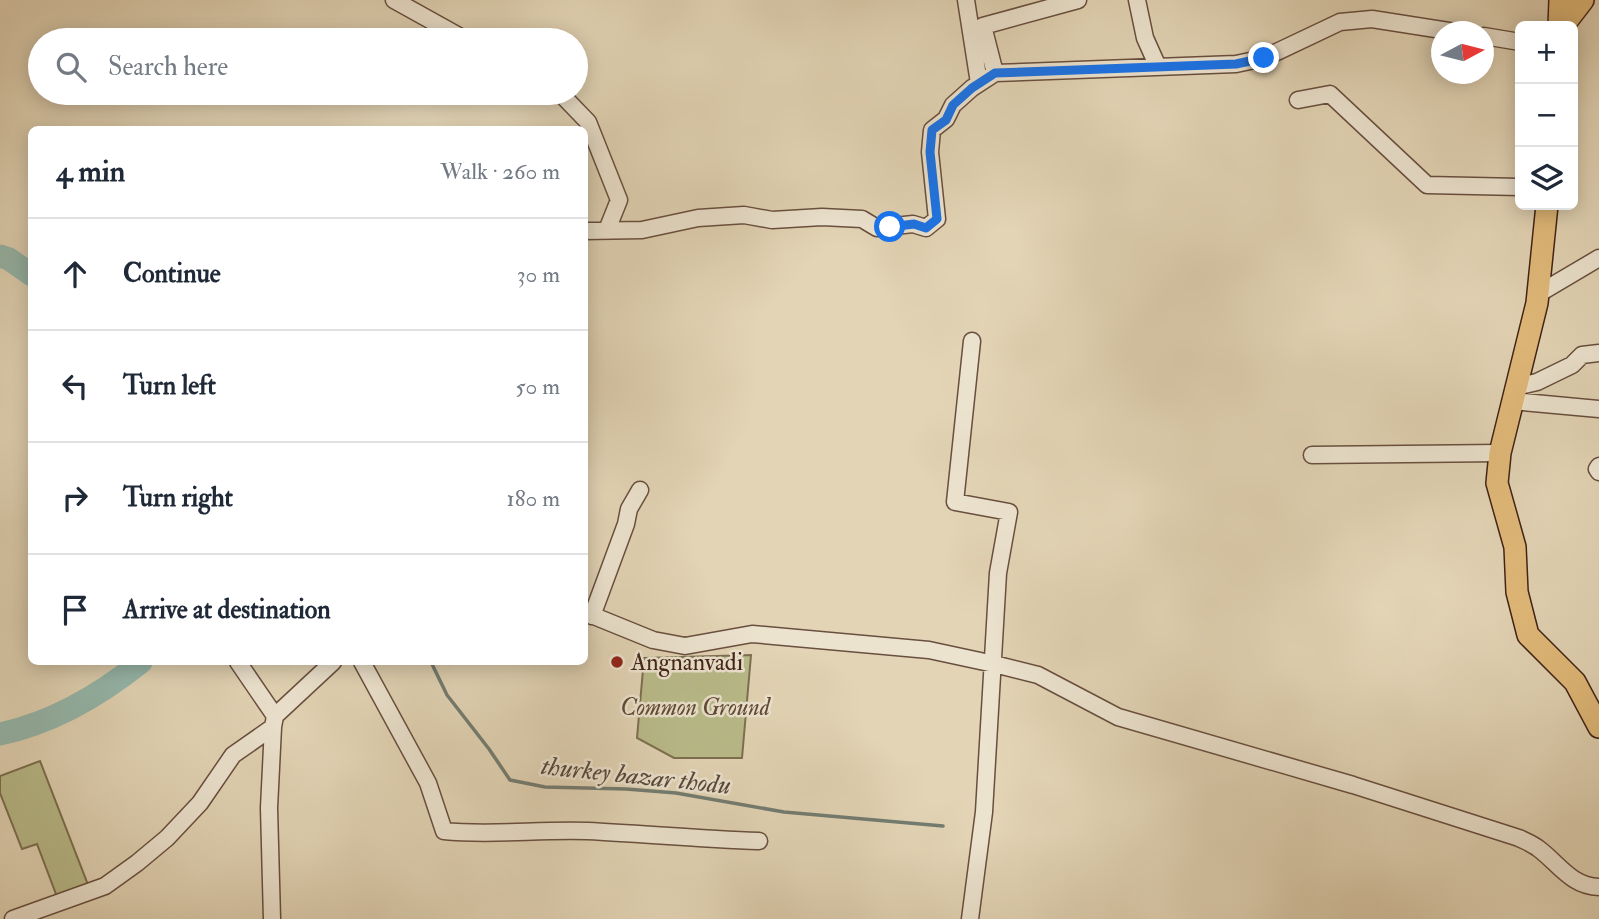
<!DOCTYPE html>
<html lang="en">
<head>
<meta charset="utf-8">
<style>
  :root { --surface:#fff; --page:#f2f2f3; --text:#1f2937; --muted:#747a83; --line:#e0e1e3 }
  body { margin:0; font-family:"IM FELL Double Pica",serif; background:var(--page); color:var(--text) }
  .controls { position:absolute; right:21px; top:21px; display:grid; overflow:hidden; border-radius:10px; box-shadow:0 4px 18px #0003 }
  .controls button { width:63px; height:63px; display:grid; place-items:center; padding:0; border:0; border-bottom:2px solid var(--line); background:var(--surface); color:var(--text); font:35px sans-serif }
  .compass { position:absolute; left:1431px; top:21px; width:63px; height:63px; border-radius:50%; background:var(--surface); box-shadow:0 4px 18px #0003; rotate:83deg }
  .stop { position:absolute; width:21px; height:21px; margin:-16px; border:5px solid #1a73e8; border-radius:50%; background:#fff }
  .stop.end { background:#1a73e8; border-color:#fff; box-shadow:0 2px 7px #0008 }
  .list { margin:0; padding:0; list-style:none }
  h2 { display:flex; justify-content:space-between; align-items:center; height:91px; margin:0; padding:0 28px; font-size:30px }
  h2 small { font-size:23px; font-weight:400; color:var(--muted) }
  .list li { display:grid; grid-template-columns:46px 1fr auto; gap:21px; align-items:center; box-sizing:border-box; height:112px; padding:0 28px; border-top:2px solid var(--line) }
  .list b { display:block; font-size:26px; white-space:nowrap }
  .list em { font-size:23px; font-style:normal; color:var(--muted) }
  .icon { flex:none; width:38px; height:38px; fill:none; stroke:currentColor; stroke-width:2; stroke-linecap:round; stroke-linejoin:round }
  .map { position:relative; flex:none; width:1599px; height:919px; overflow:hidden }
  .search { position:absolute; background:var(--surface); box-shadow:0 4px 18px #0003; left:28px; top:28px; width:560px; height:77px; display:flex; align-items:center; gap:18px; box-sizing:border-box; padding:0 24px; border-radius:38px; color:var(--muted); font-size:26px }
  .panel { position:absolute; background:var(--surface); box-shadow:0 4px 18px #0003; left:28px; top:126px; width:560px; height:539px; border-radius:10px }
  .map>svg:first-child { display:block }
  .green { fill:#b9bb8a; stroke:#7d6f51; stroke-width:2 }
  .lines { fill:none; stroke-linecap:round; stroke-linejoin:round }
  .stream { stroke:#737c71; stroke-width:3.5 }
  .river { stroke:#95b8ac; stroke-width:23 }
  .minor-casing { stroke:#694f3f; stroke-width:19 }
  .major-casing { stroke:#412318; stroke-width:24 }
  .minor { stroke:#ece3cf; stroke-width:16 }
  .major { stroke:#e1ba7a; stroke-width:21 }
  .route { stroke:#1a73e8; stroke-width:9 }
  .poi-dot { fill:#8f2418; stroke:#ece3cf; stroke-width:2.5 }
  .labels { text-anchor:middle; stroke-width:5; stroke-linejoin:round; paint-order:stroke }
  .poi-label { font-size:24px; fill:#412318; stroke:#ece3cf; text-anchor:start }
  .park-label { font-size:24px; font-style:italic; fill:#5f4934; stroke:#ece3cf }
  .water-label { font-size:26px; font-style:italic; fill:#56483d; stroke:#ece3cf }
</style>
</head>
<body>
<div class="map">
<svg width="1599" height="919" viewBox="0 0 1599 919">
  <rect width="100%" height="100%" fill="#e2d4b5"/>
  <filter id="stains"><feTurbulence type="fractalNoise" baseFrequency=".00286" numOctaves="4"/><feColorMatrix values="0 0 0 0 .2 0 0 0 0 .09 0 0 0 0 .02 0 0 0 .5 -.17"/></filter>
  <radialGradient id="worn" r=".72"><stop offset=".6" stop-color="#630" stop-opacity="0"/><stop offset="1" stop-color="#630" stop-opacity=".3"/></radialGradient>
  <!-- green -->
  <path class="green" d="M751 655 742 758H674L637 738 644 658Z
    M40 761 90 890 59 902 37 844 22 849 0 793V776Z"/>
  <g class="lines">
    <!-- stream -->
    <path class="stream" d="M431 662 447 695 489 749 510 780 545 787 626 789 676 793 784 812 943 826"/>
    <!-- river -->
    <path class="river" d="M0 256 9 259 32 275
      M0 734C52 723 100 695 141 662"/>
    <!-- minor casing -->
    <g class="minor-casing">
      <path id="minor" d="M394 0 466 40
        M966 0 979 83
        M1137 0 1145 38 1158 67
        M1484 36 1520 42
        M995 73 983 26 1078 0
        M560 93 588 122 619 200 607 230
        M1298 100 1330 94 1427 185 1520 187
        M584 231 642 230 698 218 744 215 772 220 822 217 862 219 877 228 913 224 926 228 937 219 930 152 932 130 946 119 953 105 972 88 995 73 1236 64 1264 58 1340 22 1372 19 1455 32
        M1538 294 1599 258
        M1515 387 1537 382 1572 365 1582 355 1599 353
        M1512 401 1599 409
        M1312 455 1500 453
        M1599 466 1597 469 1599 472
        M584 612 653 640 685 646 752 634 929 650 994 664 1038 675 1118 717 1353 785 1519 838C1525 841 1533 844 1539 849 1559 864 1571 886 1599 887
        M592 616 626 524 629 509 640 490
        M238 662 275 716
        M362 662 428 783 444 831C492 836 540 829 588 831 645 834 702 839 759 841
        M13 919 105 886 137 863 167 838 200 803 233 755 273 727 275 716 333 662
        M272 919 269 808 273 727
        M970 919 984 812 998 573 1009 512 955 502 972 341"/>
    </g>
    <!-- major casing -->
    <g class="major-casing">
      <path id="major" d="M1559 26 1560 0
        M1563 26 1583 0
        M1547 205 1537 303 1500 453 1497 483 1515 547 1517 592 1528 635 1575 682 1599 727"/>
    </g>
    <!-- minor -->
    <use href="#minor" class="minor"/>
    <!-- major -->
    <use href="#major" class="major"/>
  </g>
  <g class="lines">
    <!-- route -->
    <path class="route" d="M890 227 914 224 926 228 937 219 930 152 932 130 946 120 953 105 972 88 995 73 1236 64 1264 58"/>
  </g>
  <!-- markers -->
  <circle class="poi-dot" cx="617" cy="662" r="7"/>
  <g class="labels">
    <!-- poi labels -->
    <g class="poi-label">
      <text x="631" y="670">Angnanvadi</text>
    </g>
    <!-- park labels -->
    <g class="park-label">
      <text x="695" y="715">Common Ground</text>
    </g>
    <!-- water labels -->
    <g class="water-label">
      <text transform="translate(636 775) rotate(6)" y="9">thurkey bazar thodu</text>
    </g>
  </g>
  <rect width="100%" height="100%" filter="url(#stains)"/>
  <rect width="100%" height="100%" fill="url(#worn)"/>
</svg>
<div class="controls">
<button>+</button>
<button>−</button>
<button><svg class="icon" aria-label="layers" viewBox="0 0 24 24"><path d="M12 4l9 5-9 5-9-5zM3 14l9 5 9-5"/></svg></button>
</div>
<svg class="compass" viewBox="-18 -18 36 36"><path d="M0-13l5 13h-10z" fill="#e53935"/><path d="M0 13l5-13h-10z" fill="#747a83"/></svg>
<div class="stop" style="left:890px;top:227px"></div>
<div class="stop end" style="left:1264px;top:58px"></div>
<div class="search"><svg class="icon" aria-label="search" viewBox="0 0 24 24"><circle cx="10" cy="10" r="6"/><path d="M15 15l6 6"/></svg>Search here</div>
<section class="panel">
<h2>4 min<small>Walk · 260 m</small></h2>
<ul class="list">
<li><svg class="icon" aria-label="ahead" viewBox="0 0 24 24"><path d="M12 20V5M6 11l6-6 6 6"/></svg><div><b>Continue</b></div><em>30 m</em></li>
<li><svg class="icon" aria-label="left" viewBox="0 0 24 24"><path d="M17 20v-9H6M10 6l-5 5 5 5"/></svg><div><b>Turn left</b></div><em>50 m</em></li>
<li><svg class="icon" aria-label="right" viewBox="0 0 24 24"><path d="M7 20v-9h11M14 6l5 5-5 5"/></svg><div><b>Turn right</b></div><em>180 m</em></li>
<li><svg class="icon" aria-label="arrive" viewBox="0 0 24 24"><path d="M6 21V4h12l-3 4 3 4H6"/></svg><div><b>Arrive at destination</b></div></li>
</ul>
</section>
</div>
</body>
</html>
